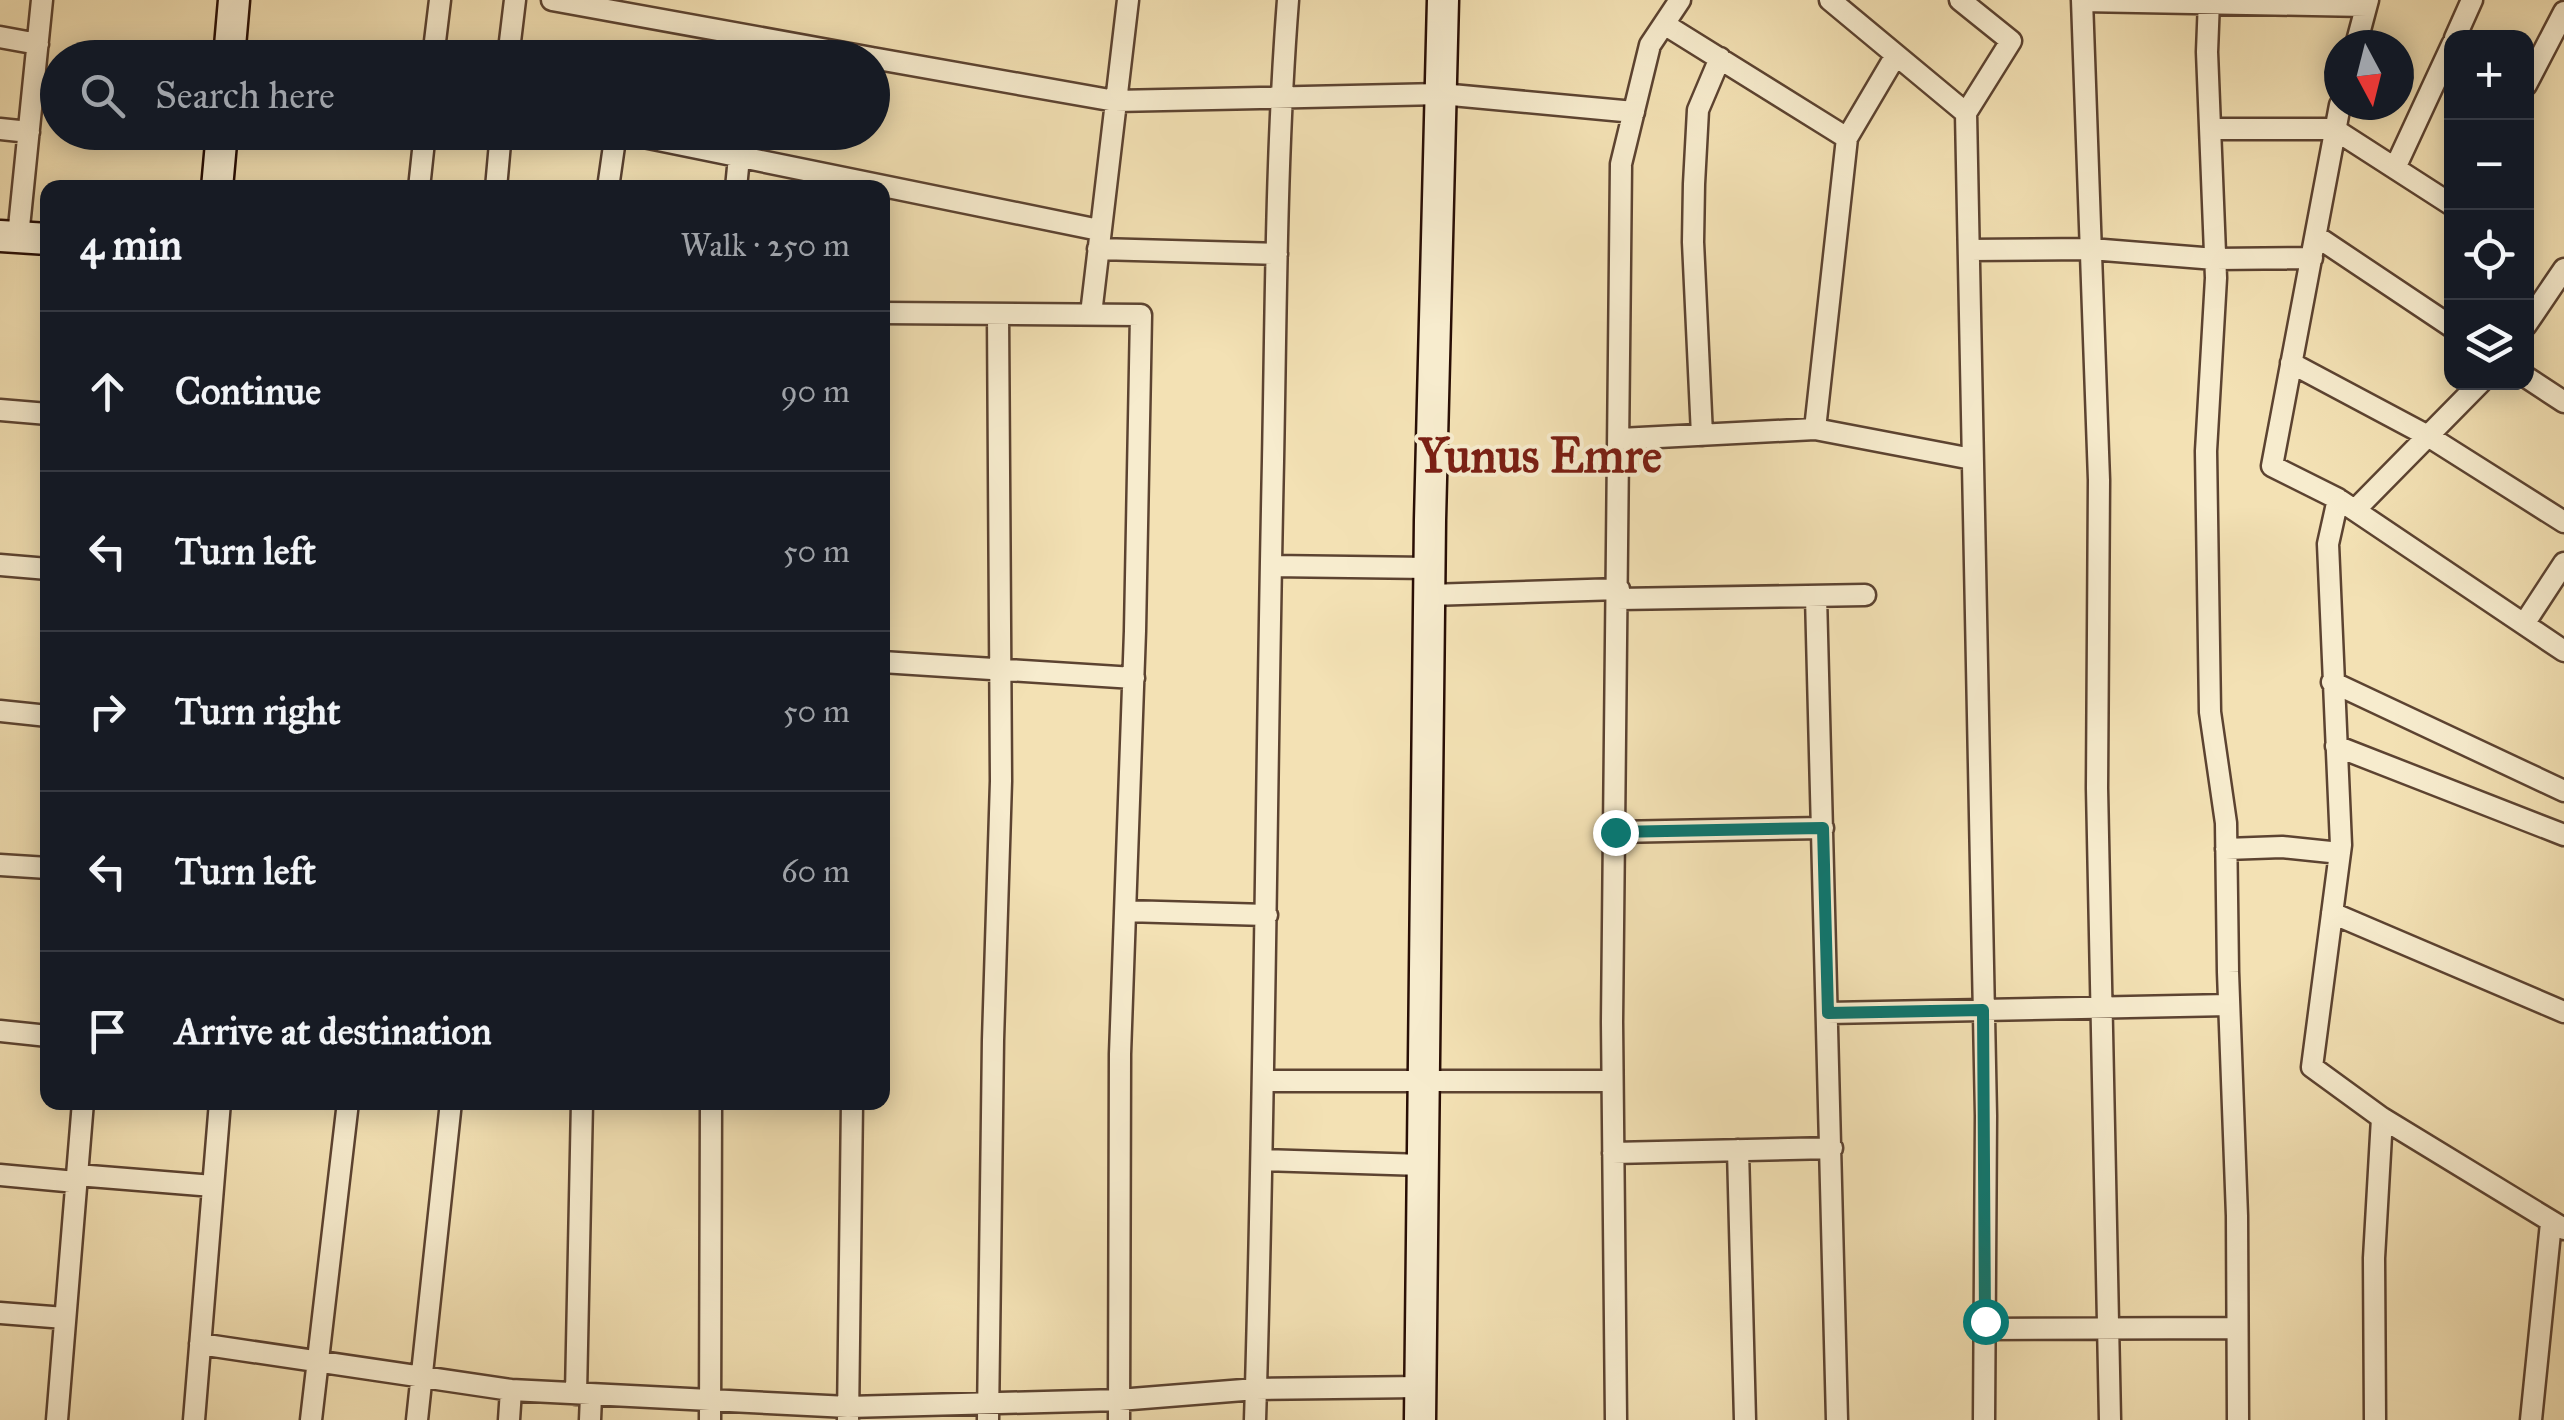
<!DOCTYPE html>
<html lang="en">
<head>
<meta charset="utf-8">
<style>
  :root { --surface:#171b24; --page:#20242c; --text:#f1f3f6; --muted:#9ea1a6; --line:#363941 }
  body { margin:0; font-family:"IM FELL Great Primer",serif; background:var(--page); color:var(--text) }
  .controls { position:absolute; right:30px; top:30px; display:grid; overflow:hidden; border-radius:20px; box-shadow:0 5px 25px #0003 }
  .controls button { width:90px; height:90px; display:grid; place-items:center; padding:0; border:0; border-bottom:2px solid var(--line); background:var(--surface); color:var(--text); font:50px sans-serif }
  .compass { position:absolute; left:2324px; top:30px; width:90px; height:90px; border-radius:50%; background:var(--surface); box-shadow:0 5px 25px #0003; rotate:173deg }
  .stop { position:absolute; width:30px; height:30px; margin:-22px; border:8px solid #0f766e; border-radius:50%; background:#fff }
  .stop.end { background:#0f766e; border-color:#fff; box-shadow:0 2px 10px #0008 }
  .list { margin:0; padding:0; list-style:none }
  h2 { display:flex; justify-content:space-between; align-items:center; height:130px; margin:0; padding:0 40px; font-size:42px }
  h2 small { font-size:32px; font-weight:400; color:var(--muted) }
  .list li { display:grid; grid-template-columns:65px 1fr auto; gap:30px; align-items:center; box-sizing:border-box; height:160px; padding:0 40px; border-top:2px solid var(--line) }
  .list b { display:block; font-size:38px; white-space:nowrap }
  .list em { font-size:32px; font-style:normal; color:var(--muted) }
  .icon { flex:none; width:55px; height:55px; fill:none; stroke:currentColor; stroke-width:2; stroke-linecap:round; stroke-linejoin:round }
  .map { position:relative; flex:none; width:2564px; height:1420px; overflow:hidden }
  .search { position:absolute; background:var(--surface); box-shadow:0 5px 25px #0003; left:40px; top:40px; width:850px; height:110px; display:flex; align-items:center; gap:25px; box-sizing:border-box; padding:0 35px; border-radius:55px; color:var(--muted); font-size:38px }
  .panel { position:absolute; background:var(--surface); box-shadow:0 5px 25px #0003; left:40px; top:180px; width:850px; height:930px; border-radius:20px }
  .map>svg:first-child { display:block }
  .lines { fill:none; stroke-linecap:round; stroke-linejoin:round }
  .minor-casing { stroke:#5c4331; stroke-width:25 }
  .secondary-casing { stroke:#290e05; stroke-width:35 }
  .minor { stroke:#f7ecce; stroke-width:20 }
  .secondary { stroke:#f7ecce; stroke-width:30 }
  .route { stroke:#0f766e; stroke-width:12 }
  .labels { text-anchor:middle; stroke-width:8; stroke-linejoin:round; paint-order:stroke }
  .district-label { font-size:48px; font-weight:bold; fill:#7a1f14; stroke:#f7ecce }
</style>
</head>
<body>
<div class="map">
<svg width="2564" height="1420" viewBox="0 0 2564 1420">
  <rect width="100%" height="100%" fill="#f3e1b4"/>
  <filter id="stains"><feTurbulence type="fractalNoise" baseFrequency=".002" numOctaves="4"/><feColorMatrix values="0 0 0 0 .2 0 0 0 0 .09 0 0 0 0 .02 0 0 0 .5 -.17"/></filter>
  <radialGradient id="worn" r=".72"><stop offset=".6" stop-color="#630" stop-opacity="0"/><stop offset="1" stop-color="#630" stop-opacity=".3"/></radialGradient>
  <g class="lines">
    <!-- minor casing -->
    <g class="minor-casing">
      <path id="minor" d="M552 0 872 58
        M1830 0 1966 113 1986 1116 1984 1420
        M1960 0 2011 41 1966 113
        M2082 0 2099 480 2097 788 2110 1420
        M2209 0 2207 52 2216 278 2206 451 2210 712 2226 823 2228 972 2237 1216 2238 1420
        M2082 1 2366 6
        M1664 24 1847 138
        M0 37 38 44
        M2455 38 2472 0
        M2356 45 2368 0
        M433 58 440 0
        M508 58 515 0
        M872 58 1115 101 1441 94 1634 112
        M2526 85 2564 12
        M2340 105 2272 466 2338 499 2564 651
        M0 129 29 132
        M2210 129H2334L2452 205
        M619 132 1099 230
        M2395 168 2452 45
        M419 188 425 132
        M496 188 501 132
        M608 188 616 132
        M736 188 739 157
        M2316 236 2452 327
        M18 237 42 0
        M1098 249 1277 254
        M1969 250 2091 249 2215 259 2312 258
        M882 313 1141 315 1135 631 1120 1054 1119 1420
        M1091 314 1128 0
        M2526 325 2564 269
        M2291 363 2428 436 2564 522
        M2526 377 2564 402
        M0 410 48 414
        M1815 429 1847 138 1896 55
        M1702 435 1693 242 1694 184 1698 110 1720 58
        M1620 439 1815 429 1972 459
        M2338 499 2328 544 2341 845 2312 1067 2382 1118 2564 1229
        M2355 510 2481 382
        M0 565 48 569
        M1271 566 1429 568
        M1429 595 1619 589
        M1816 596 1837 1420
        M1618 599 1865 595
        M2524 624 2564 563
        M882 662 1134 678
        M2332 682 2564 791
        M0 711 48 716
        M2336 746 2564 835
        M1615 832 1823 828
        M2226 849 2282 847 2340 853
        M0 865 48 868
        M1125 911 1267 915
        M2332 913 2564 1012
        M1828 1013 2229 1005
        M0 1031 48 1036
        M1265 1081H1612
        M1738 1150 1745 1420
        M1613 1153 1832 1148
        M1263 1160 1423 1165
        M0 1175 76 1182
        M77 1175 213 1186
        M0 1313 65 1318
        M1985 1329 2237 1328
        M200 1344 511 1390 848 1407 1119 1400 1256 1389 1420 1387
        M576 1394 582 1102
        M57 1420 83 1102
        M194 1420 220 1102
        M311 1420 348 1102
        M417 1420 451 1102
        M509 1420 511 1390
        M590 1420 591 1396
        M710 1420 711 1102
        M848 1420 852 1102
        M988 1420 993 1040 1001 781 998 314
        M1255 1420C1265 1100 1266 780 1273 461 1276 307 1276 153 1288 0
        M1616 1420 1612 1022 1621 164 1650 45 1680 0
        M2375 1420 2374 1258 2382 1118
        M2531 1420 2551 1223"/>
    </g>
    <!-- secondary casing -->
    <g class="secondary-casing">
      <path id="secondary" d="M229 58 234 0
        M217 188 222 132
        M0 236 48 239
        M1420 1420 1430 520 1443 0"/>
    </g>
    <!-- minor -->
    <use href="#minor" class="minor"/>
    <!-- secondary -->
    <use href="#secondary" class="secondary"/>
  </g>
  <g class="lines">
    <!-- route -->
    <path class="route" d="M1615 832 1823 828 1828 1013 1983 1010 1985 1321"/>
  </g>
  <g class="labels">
    <!-- district labels -->
    <g class="district-label">
      <text x="1540" y="472">Yunus Emre</text>
    </g>
  </g>
  <rect width="100%" height="100%" filter="url(#stains)"/>
  <rect width="100%" height="100%" fill="url(#worn)"/>
</svg>
<div class="controls">
<button>+</button>
<button>−</button>
<button><svg class="icon" aria-label="locate" viewBox="0 0 24 24"><circle cx="12" cy="12" r="6"/><path d="M12 2v4M12 18v4M2 12h4M18 12h4"/></svg></button>
<button><svg class="icon" aria-label="layers" viewBox="0 0 24 24"><path d="M12 4l9 5-9 5-9-5zM3 14l9 5 9-5"/></svg></button>
</div>
<svg class="compass" viewBox="-18 -18 36 36"><path d="M0-13l5 13h-10z" fill="#e53935"/><path d="M0 13l5-13h-10z" fill="#9ea1a6"/></svg>
<div class="stop" style="left:1985px;top:1321px"></div>
<div class="stop end" style="left:1615px;top:832px"></div>
<div class="search"><svg class="icon" aria-label="search" viewBox="0 0 24 24"><circle cx="10" cy="10" r="6"/><path d="M15 15l6 6"/></svg>Search here</div>
<section class="panel">
<h2>4 min<small>Walk · 250 m</small></h2>
<ul class="list">
<li><svg class="icon" aria-label="ahead" viewBox="0 0 24 24"><path d="M12 20V5M6 11l6-6 6 6"/></svg><div><b>Continue</b></div><em>90 m</em></li>
<li><svg class="icon" aria-label="left" viewBox="0 0 24 24"><path d="M17 20v-9H6M10 6l-5 5 5 5"/></svg><div><b>Turn left</b></div><em>50 m</em></li>
<li><svg class="icon" aria-label="right" viewBox="0 0 24 24"><path d="M7 20v-9h11M14 6l5 5-5 5"/></svg><div><b>Turn right</b></div><em>50 m</em></li>
<li><svg class="icon" aria-label="left" viewBox="0 0 24 24"><path d="M17 20v-9H6M10 6l-5 5 5 5"/></svg><div><b>Turn left</b></div><em>60 m</em></li>
<li><svg class="icon" aria-label="arrive" viewBox="0 0 24 24"><path d="M6 21V4h12l-3 4 3 4H6"/></svg><div><b>Arrive at destination</b></div></li>
</ul>
</section>
</div>
</body>
</html>
